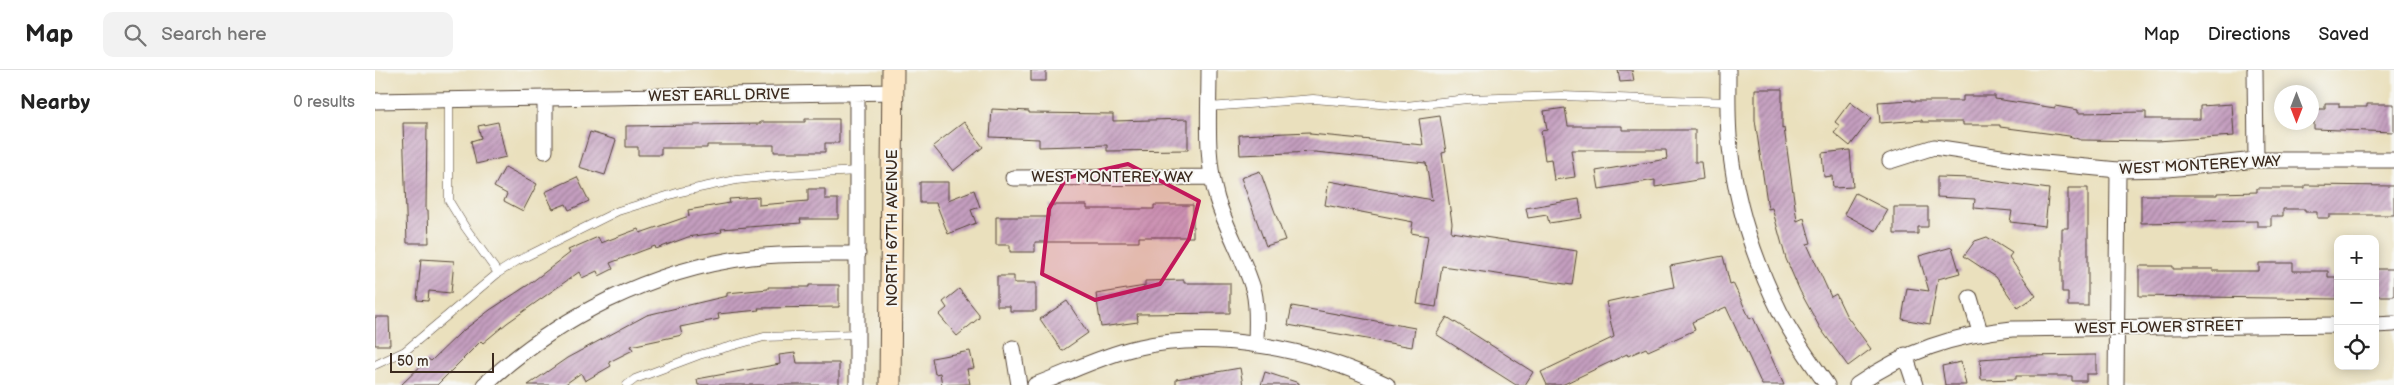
<!DOCTYPE html>
<html lang="en">
<head>
<meta charset="utf-8">
<style>
  :root { --surface:#fff; --page:#f2f2f2; --text:#222; --muted:#767676; --line:#e0e0e0 }
  body { margin:0; font-family:"Balsamiq Sans",sans-serif; background:var(--page); color:var(--text) }
  .controls { position:absolute; right:15px; bottom:15px; display:grid; overflow:hidden; border-radius:10px; box-shadow:0 2px 12px #0003 }
  .controls button { width:45px; height:45px; display:grid; place-items:center; padding:0; border:0; border-bottom:1px solid var(--line); background:var(--surface); color:var(--text); font:25px sans-serif }
  .compass { position:absolute; left:1899px; top:15px; width:45px; height:45px; border-radius:50%; background:var(--surface); box-shadow:0 2px 12px #0003; rotate:180deg }
  .scale { position:absolute; left:15px; bottom:12px; width:104px; box-sizing:border-box; padding-left:5px; border:2px solid #3b2a1e; border-top:0; font-size:14px; line-height:18px; white-space:nowrap; color:#3b2a1e; -webkit-text-stroke:4px #f6f6f2; paint-order:stroke }
  .list { margin:0; padding:0; list-style:none }
  h2 { display:flex; justify-content:space-between; align-items:center; height:65px; margin:0; padding:0 20px; font-size:21px }
  h2 small { font-size:16px; font-weight:400; color:var(--muted) }
  .icon { flex:none; width:28px; height:28px; fill:none; stroke:currentColor; stroke-width:2; stroke-linecap:round; stroke-linejoin:round }
  .map { position:relative; flex:none; width:2019px; height:315px; overflow:hidden }
  header { display:flex; align-items:center; gap:30px; box-sizing:border-box; height:70px; padding:0 25px; background:var(--surface); border-bottom:1px solid var(--line) }
  header strong { font-size:24px }
  nav { display:flex; gap:28px; margin-inline-start:auto; font-size:18px }
  .search { width:350px; height:45px; background:var(--page); display:flex; align-items:center; gap:12px; box-sizing:border-box; padding:0 18px; border-radius:10px; color:var(--muted); font-size:19px }
  main { display:flex }
  aside { flex:1; background:var(--surface) }
  .map>svg:first-child { display:block }
  .building { fill:url(#building-hatch) }
  .lines { fill:none; stroke-linecap:round; stroke-linejoin:round }
  .lane-casing { stroke:#554536; stroke-width:9 }
  .street-casing { stroke:#554536; stroke-width:17 }
  .secondary-casing { stroke:#554536; stroke-width:23 }
  .lane { stroke:#fff; stroke-width:8 }
  .street { stroke:#fff; stroke-width:15 }
  .secondary { stroke:#fce6c4; stroke-width:21 }
  .marked { fill:#c2185b; fill-opacity:0.2; stroke:#c2185b; stroke-width:4; stroke-linejoin:round }
  .labels { text-anchor:middle; stroke-width:4; stroke-linejoin:round; paint-order:stroke }
  .street-label { font-size:15px; fill:#3b2a1e; stroke:#f6f6f2 }
</style>
</head>
<body>
<header>
<strong>Map</strong>
<div class="search"><svg class="icon" aria-label="search" viewBox="0 0 24 24"><circle cx="10" cy="10" r="6"/><path d="M15 15l6 6"/></svg>Search here</div>
<nav><a>Map</a><a>Directions</a><a>Saved</a></nav>
</header>
<main>
<aside>
<h2>Nearby<small>0 results</small></h2>
<ul class="list">
</ul>
</aside>
<div class="map">
<svg width="2019" height="315" viewBox="0 0 2019 315">
  <defs>
    <pattern id="building-hatch" width="6" height="6" patternUnits="userSpaceOnUse" patternTransform="scale(1.25)"><rect width="6" height="6" fill="#c49ebf"/><path d="M-1 1l2-2M0 6l6-6M5 7l2-2" fill="none" stroke="#a0819b"/></pattern>
  </defs>
  <rect width="100%" height="100%" fill="#f6f6f2"/>
  <filter id="ink" filterUnits="userSpaceOnUse"><feTurbulence type="fractalNoise" baseFrequency=".02" numOctaves="2"/><feDisplacementMap in="SourceGraphic" scale="10" xChannelSelector="R" yChannelSelector="G"/><feConvolveMatrix kernelMatrix="1 2 1 2 8 2 1 2 1" color-interpolation-filters="sRGB"/></filter>
  <filter id="wash" filterUnits="userSpaceOnUse"><feTurbulence type="fractalNoise" baseFrequency=".0096" numOctaves="4" result="noise"/><feDisplacementMap in="SourceGraphic" scale="20" xChannelSelector="R" yChannelSelector="G"/><feGaussianBlur stdDeviation="1.12" result="paint"/><feColorMatrix in="noise" values="0 0 0 0 0 0 0 0 0 0 0 0 0 0 0 0 0 1.4 0 .05"/><feComposite in="paint" operator="in"/></filter>
  <g filter="url(#wash)">
    <rect width="100%" height="100%" fill="#eae0bd"/>
    <g id="blocks">
      <!-- building -->
      <path class="building" d="M656 0H671V11H656Z
        M1243 0H1257L1259 11 1245 12Z
        M1380 19H1407V59L1409 58 1422 151 1429 148 1436 173 1432 174 1456 227 1461 224 1471 245 1496 279 1473 296 1445 258 1425 221 1411 189 1397 138 1393 139 1380 50Z
        M1588 26H1620V29L1680 38V36L1703 40V43L1771 42V49H1825V36L1857 34 1859 66 1782 71 1706 70 1694 66 1625 57V55H1588V52H1547V50L1505 53 1503 32 1537 30V31H1588Z
        M1475 32 1496 48 1475 76 1459 63 1465 56 1460 52Z
        M1950 33H1964V37H1992V34H2019V62L1939 59V39H1950Z
        M1190 38 1193 56H1247V60H1320V92H1326L1328 109 1280 117V110L1224 119 1221 101 1292 89 1291 80H1196L1200 107 1179 110 1176 89 1170 90 1166 61 1172 60 1169 41Z
        M617 39 654 41V43L738 44V51L813 49V80L732 81V75L664 77V69L615 67Z
        M1065 46 1071 82 1067 83 1077 153 1076 162 1202 181 1197 215 1067 196 1061 237 1042 234 1053 166 1036 163 1038 152 950 135 954 111 1057 130 1051 93 940 82 865 85 864 65 935 62V64L1048 75 1044 49Z
        M430 49H464V73H450V82H399V75H332V78H286V85H263V77H251V56L385 54V52H430Z
        M123 52 131 87 101 94 96 71 106 68 103 56Z
        M589 52 608 77 578 101 558 76Z
        M28 53H52L51 140H53L54 173H32Z
        M215 62 241 70 230 105 204 97Z
        M1475 80 1478 117 1458 118 1457 106 1449 107 1447 83Z
        M130 97 162 114 148 141 129 131 132 124 119 117Z
        M885 101 910 170 891 176 866 108Z
        M202 107 214 131 194 140 191 134 178 139 170 122Z
        M1562 107 1597 108 1674 119 1670 156 1635 152 1637 141 1599 138 1600 129 1562 127Z
        M545 112H573V130L599 120 605 137 596 140 601 153 573 164 561 133H545Z
        M1930 115 2019 116V145H1954V148H1942V142H1930V139H1908V146H1896V156H1882V151L1766 153V125H1842V123L1882 122V118H1930Z
        M1693 118H1713V236H1693V222H1687V158H1693Z
        M433 119H450V129H463V149H425L426 153 346 159 347 162 313 167 281 179 280 176 235 193 238 199 224 206 222 201 207 208 204 202 132 253 108 273 106 271 62 315H26L53 289 56 291 85 263 115 240 153 215 195 183 193 180 223 167 226 173 263 159 265 163 314 146 313 140 355 133 354 129 384 127V135L433 131Z
        M1480 123 1513 140 1501 161 1469 144Z
        M1204 129 1207 148 1174 153 1172 145 1153 148 1151 138Z
        M674 135H712V139H779V135H818V167H764V172H660V182H635V175H621V147H674Z
        M1519 137H1553V157H1543V164H1519Z
        M1612 167 1637 183 1634 187 1661 226 1643 238 1621 207 1589 186 1600 171Z
        M1577 177 1585 203 1563 209 1555 254 1527 249 1532 218 1554 221 1544 186Z
        M1348 186 1355 214 1358 213 1375 249 1378 247 1409 315H1387L1351 237 1317 252 1320 260 1273 281 1271 278 1253 286 1252 284 1187 315H1172L1166 302 1239 267 1231 232 1299 217 1295 196Z
        M46 189 79 191 76 223 54 221 53 231 42 230Z
        M1884 193H1918V201H1953V207H1961V229L1764 226V196H1798V199H1838V201H1884Z
        M2000 199H2019V226H2000Z
        M622 206H639V213H661V241H635V236H622Z
        M809 210V213H855V243L762 244 763 252 726 257 721 224 770 216V211Z
        M434 215H464V237L383 238 384 240 343 244 344 249 305 257 307 265 256 276 258 280 234 292 236 296 210 311 206 303 189 315H153L192 288 272 245 352 226V223L393 219V217H434Z
        M584 219 604 244V248L582 266 564 245 572 238 568 232Z
        M692 231 713 263 687 281 665 249Z
        M917 236 1040 258 1037 277 913 255Z
        M0 247H14L15 275H0Z
        M1072 247 1158 302 1150 315H1141L1061 264Z
        M595 281 599 298 592 299 595 314 567 315 565 303 560 304 557 288Z
        M420 283 422 293H464V315H323L322 309 405 294 404 285Z
        M1721 285V304H1711V311H1697V306H1641V309L1606 310 1605 289 1649 286Z
        M1586 292 1591 315H1570L1567 296Z
        M865 298 868 315H801V309Z
        M890 302 924 313V315H886Z"/>
    </g>
  </g>
  <g filter="url(#ink)">
    <use href="#blocks" fill-opacity="0" stroke="#554536" stroke-width="1"/>
    <g class="lines">
      <!-- lane casing -->
      <g class="lane-casing">
        <path id="lane" d="M74 30V131L90 157 123 203
          M834 37 938 29 1031 36 1092 29 1187 26 1353 32
          M0 295 30 281 123 203 142 191 243 141 305 122 361 110 410 105 483 101
          M252 315 260 309 324 285 389 267 482 264"/>
      </g>
      <!-- street casing -->
      <g class="street-casing">
        <path id="street" d="M834 0C834 43 830 88 842 129 852 161 870 190 879 222 883 239 881 258 881 275
          M1353 0C1353 25 1352 51 1355 77 1361 135 1380 192 1406 244 1419 269 1436 292 1452 315
          M1880 0 1881 90
          M482 23V315
          M170 28V81
          M0 31 518 22
          M1515 91 1559 77 1659 92 1743 100 1793 99 1881 90H2019
          M638 108 837 107
          M1595 228 1605 262
          M2000 255 2019 254
          M638 278 644 315
          M1530 285 1540 315
          M109 315C183 247 275 200 376 187 411 183 447 184 483 184
          M660 315C693 303 726 286 760 278 842 259 938 279 1012 315
          M1482 315C1531 281 1578 265 1637 259L1963 255
          M1741 315 1743 100"/>
      </g>
      <!-- secondary casing -->
      <g class="secondary-casing">
        <path id="secondary" d="M515 315 518 0"/>
      </g>
      <!-- lane -->
      <use href="#lane" class="lane"/>
      <!-- street -->
      <use href="#street" class="street"/>
      <!-- secondary -->
      <use href="#secondary" class="secondary"/>
    </g>
  </g>
  <!-- marked area -->
  <path class="marked" d="M753 94 824 131 814 169 785 214 720 230 667 204 674 139 691 108Z"/>
  <g class="labels">
    <!-- street labels -->
    <g class="street-label">
      <text transform="translate(344 25) rotate(-1)" y="5">WEST EARLL DRIVE</text>
      <text transform="translate(1825 95) rotate(-3)" y="5">WEST MONTEREY WAY</text>
      <text x="737" y="112">WEST MONTEREY WAY</text>
      <text transform="translate(517 158) rotate(-90)" y="5">NORTH 67TH AVENUE</text>
      <text transform="translate(1784 257) rotate(-1)" y="5">WEST FLOWER STREET</text>
    </g>
  </g>
</svg>
<div class="controls">
<button>+</button>
<button>−</button>
<button><svg class="icon" aria-label="locate" viewBox="0 0 24 24"><circle cx="12" cy="12" r="6"/><path d="M12 2v4M12 18v4M2 12h4M18 12h4"/></svg></button>
</div>
<svg class="compass" viewBox="-18 -18 36 36"><path d="M0-13l5 13h-10z" fill="#e53935"/><path d="M0 13l5-13h-10z" fill="#767676"/></svg>
<div class="scale">50 m</div>
</div>
</main>
</body>
</html>
